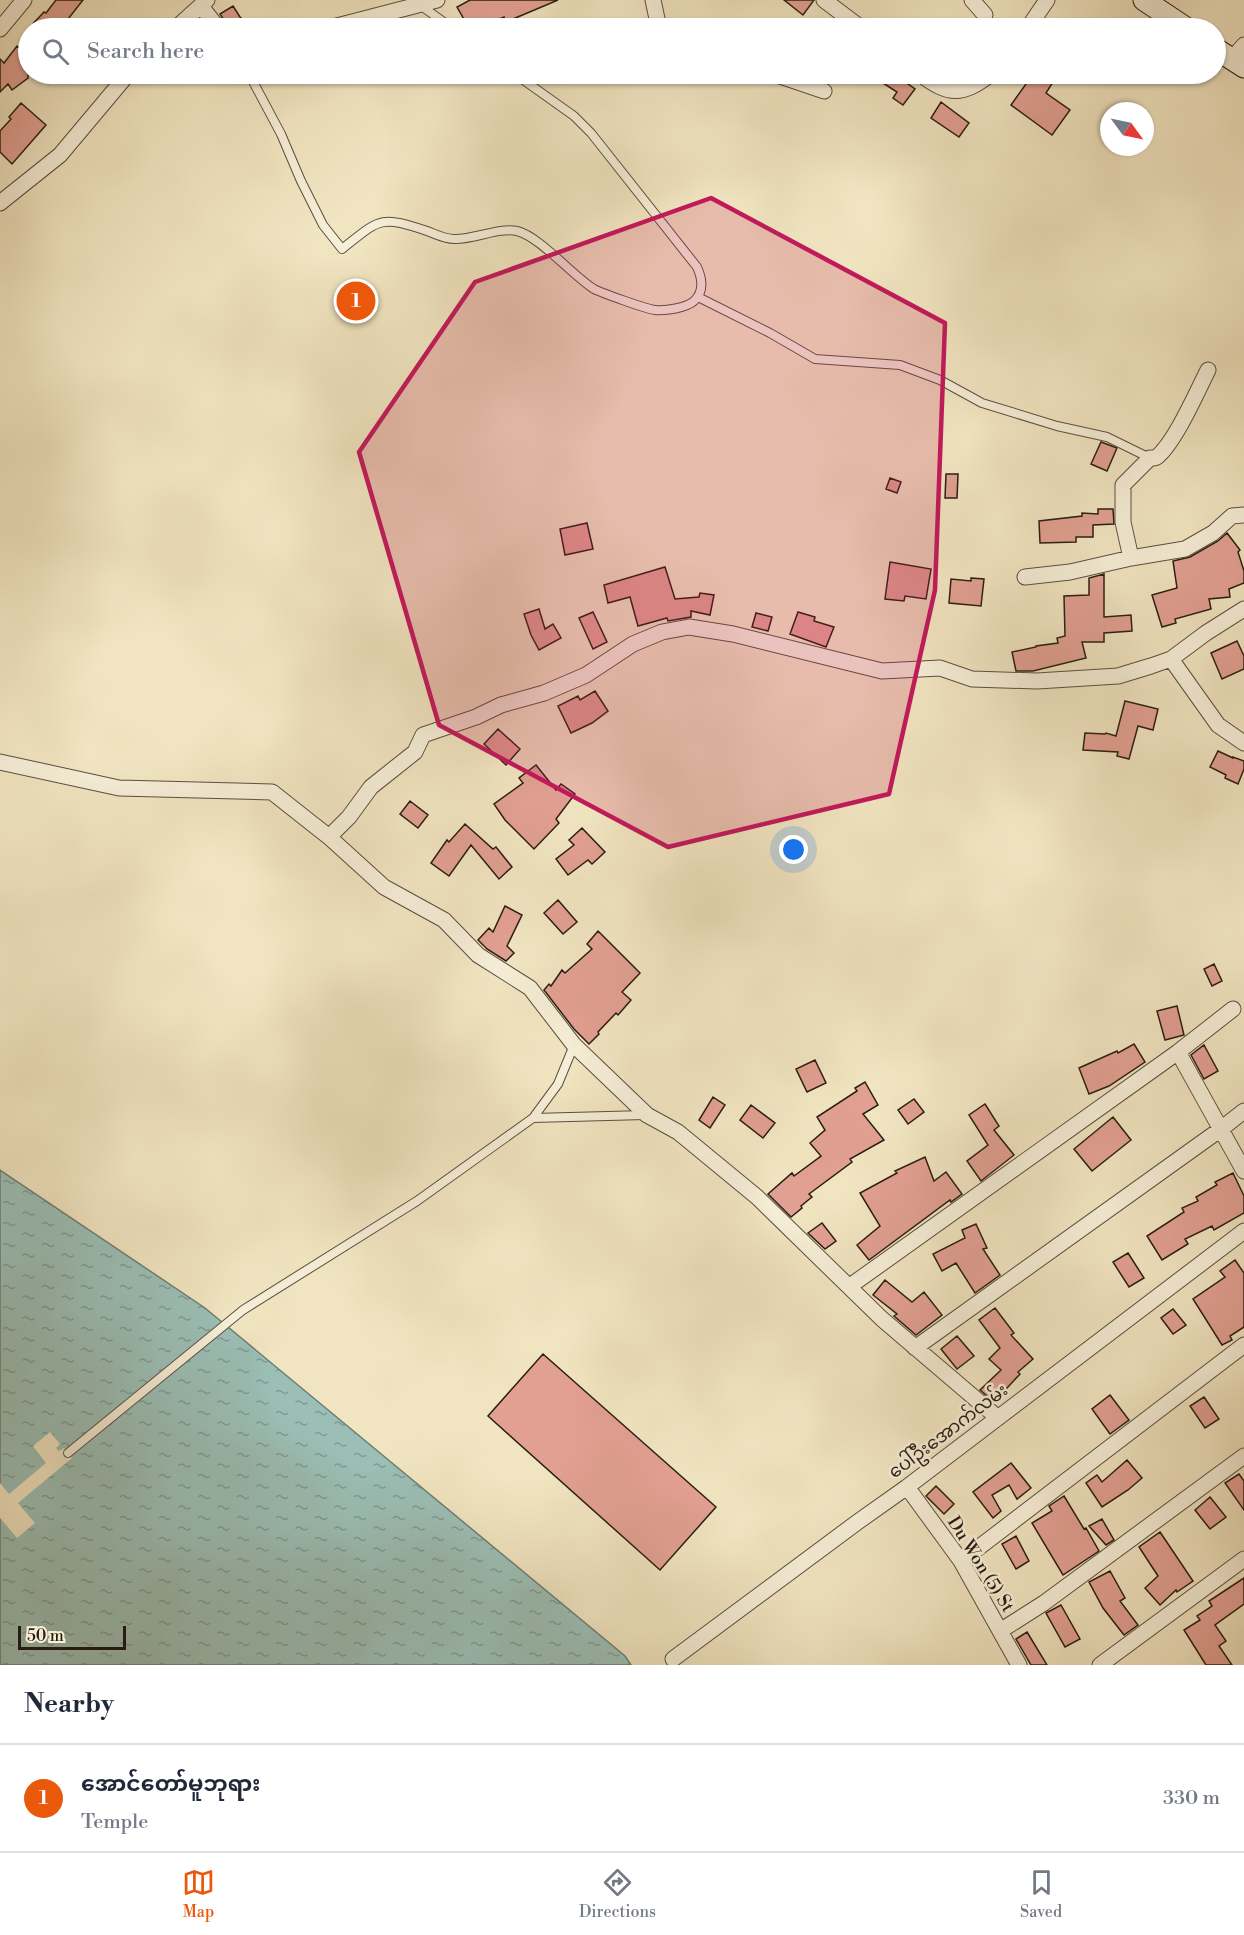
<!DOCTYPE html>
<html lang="en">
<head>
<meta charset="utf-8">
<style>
  :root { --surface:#fff; --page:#f2f2f3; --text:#1f2937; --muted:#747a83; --line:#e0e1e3; --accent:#ea580c }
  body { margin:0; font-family:"Libre Bodoni","Noto Sans Myanmar",serif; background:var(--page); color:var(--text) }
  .compass { position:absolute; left:1100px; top:102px; width:54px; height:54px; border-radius:50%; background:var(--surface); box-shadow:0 2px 4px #0004; rotate:123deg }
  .scale { position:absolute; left:18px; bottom:15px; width:108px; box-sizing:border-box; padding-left:6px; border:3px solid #291d12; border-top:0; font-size:16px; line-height:21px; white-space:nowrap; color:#291d12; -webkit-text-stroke:4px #f6eed7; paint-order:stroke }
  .you { position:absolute; left:794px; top:850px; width:21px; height:21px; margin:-15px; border:4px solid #fff; border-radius:50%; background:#1a73e8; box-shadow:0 0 0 9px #1a73e833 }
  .badge { display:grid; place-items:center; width:39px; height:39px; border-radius:50%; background:var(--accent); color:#fff; font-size:20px; font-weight:700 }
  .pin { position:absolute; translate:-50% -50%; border:3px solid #fff; box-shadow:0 2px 6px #0006 }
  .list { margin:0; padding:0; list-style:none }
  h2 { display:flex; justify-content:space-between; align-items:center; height:78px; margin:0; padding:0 24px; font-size:26px }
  h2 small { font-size:20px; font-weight:400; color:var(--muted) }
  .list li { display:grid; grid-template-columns:39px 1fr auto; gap:18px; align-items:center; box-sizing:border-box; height:108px; padding:0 24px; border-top:2px solid var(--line) }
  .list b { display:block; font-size:22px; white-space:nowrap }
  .list p { margin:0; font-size:20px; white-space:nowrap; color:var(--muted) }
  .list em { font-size:20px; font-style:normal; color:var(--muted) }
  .icon { flex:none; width:33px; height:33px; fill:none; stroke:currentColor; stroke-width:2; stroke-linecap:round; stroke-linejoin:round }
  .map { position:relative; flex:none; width:1244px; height:1665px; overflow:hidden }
  .search { position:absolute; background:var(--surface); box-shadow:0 2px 4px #0004; left:18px; right:18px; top:18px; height:66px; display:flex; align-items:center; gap:15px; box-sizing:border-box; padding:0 21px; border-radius:33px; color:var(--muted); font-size:22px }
  .sheet { height:186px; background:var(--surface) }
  nav { display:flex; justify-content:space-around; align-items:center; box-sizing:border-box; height:84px; border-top:2px solid var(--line); background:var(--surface); font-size:16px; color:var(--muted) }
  nav a { display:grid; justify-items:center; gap:3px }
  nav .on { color:var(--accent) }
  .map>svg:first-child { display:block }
  .water { fill:url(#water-ripples); stroke:#6d7e74; stroke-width:1.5 }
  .pier { fill:#f1e5c1 }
  .building { fill:#e2a092; stroke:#291d12; stroke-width:1.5 }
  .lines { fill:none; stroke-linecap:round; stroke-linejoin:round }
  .lane-casing { stroke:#5b4f3e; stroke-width:10 }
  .street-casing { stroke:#5b4f3e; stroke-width:17 }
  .secondary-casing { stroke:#291d12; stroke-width:23 }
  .lane { stroke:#f6eed7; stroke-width:8 }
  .street { stroke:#f6eed7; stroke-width:15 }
  .secondary { stroke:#f6eed7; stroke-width:21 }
  .marked { fill:#c2185b; fill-opacity:0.2; stroke:#c2185b; stroke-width:4.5; stroke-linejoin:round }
  .labels { text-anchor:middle; stroke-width:5; stroke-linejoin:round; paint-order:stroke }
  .street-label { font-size:18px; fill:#291d12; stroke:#f6eed7 }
</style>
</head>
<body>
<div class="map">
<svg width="1244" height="1665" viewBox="0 0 1244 1665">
  <defs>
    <pattern id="water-ripples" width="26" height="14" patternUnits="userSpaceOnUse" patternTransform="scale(1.5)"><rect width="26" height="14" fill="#9bbfb6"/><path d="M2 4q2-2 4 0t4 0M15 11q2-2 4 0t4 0" fill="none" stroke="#7e9b93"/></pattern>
  </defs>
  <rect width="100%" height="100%" fill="#f1e5c1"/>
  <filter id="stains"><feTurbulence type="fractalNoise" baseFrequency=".00333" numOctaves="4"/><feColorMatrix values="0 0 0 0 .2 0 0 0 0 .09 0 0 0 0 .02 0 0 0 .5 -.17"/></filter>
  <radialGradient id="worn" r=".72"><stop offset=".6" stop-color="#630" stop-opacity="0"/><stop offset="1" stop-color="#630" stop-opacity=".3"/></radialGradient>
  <!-- water -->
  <path class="water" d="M0 1170 205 1308 625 1656 631 1665H0Z"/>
  <!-- pier -->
  <path class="pier" d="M50 1432 60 1444 56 1448 59 1451 64 1448 72 1458 18 1503 35 1523 17 1538 0 1518V1483L9 1494 46 1463 33 1446Z"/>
  <!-- building -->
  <path class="building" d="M56 0H83L61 28H29L44 12 46 13Z
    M470 0H558L506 22 504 17 490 23 489 20 474 28H469L457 7Z
    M784 0H814L803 15Z
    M233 6 240 17 251 28H228L226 23 220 14Z
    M28 39V78L12 90 8 84 0 92V59L4 63 17 46 21 49Z
    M869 74H894L915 89 903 105 893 98 897 92Z
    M1033 74H1058L1046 93 1070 110 1052 135 1011 105Z
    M941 102 969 123 959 137 931 118Z
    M21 103 46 125 12 164 0 152V131L11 119 9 117Z
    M1101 442 1117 448 1107 471 1091 464Z
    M946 474H958L957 498H945Z
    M890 478 901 482 897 493 886 489Z
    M1098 509H1113L1114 524 1093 525V537H1076V542L1040 543 1039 521 1082 516V513L1098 514Z
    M587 523 593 549 565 555 560 529Z
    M1227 533 1240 550 1238 552 1244 571V583L1229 589 1230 597 1209 599 1211 609 1175 619 1176 623 1162 627 1152 595 1177 588 1173 561 1190 557 1218 541Z
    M890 562 931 569 926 599 905 596 904 601 885 599Z
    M665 567 675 599 699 597 700 593 714 595 710 615 691 611V617L668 621 667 618 638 626 630 597 608 603 604 585Z
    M1104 574V617L1131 615 1132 631 1104 633V642H1082L1086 658 1033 671H1016L1012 652 1036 647V646L1058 643 1057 638 1065 636 1064 596 1089 595V578Z
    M971 578 984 579 981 606 949 603 951 579 971 581Z
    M539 609 545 629 553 624 561 638 539 650 531 635 524 614Z
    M593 612 607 642 593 649 579 618Z
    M798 612 815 617 814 621 834 627 826 647 790 634Z
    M756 613 772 617 768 631 752 627Z
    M1237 641 1244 656V669L1222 679 1211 653Z
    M595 691 608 711 592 723 571 733 558 706 578 696 580 700Z
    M1125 701 1158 709 1153 730 1138 726 1129 759 1117 756 1118 752 1083 750 1085 733 1105 734 1106 733 1116 736Z
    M498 729 520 749 506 765 484 744Z
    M1218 751 1233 758V757L1244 761V769L1238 784 1225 778 1226 775 1210 767Z
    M536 765 556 790 561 784 575 794 556 819 559 823 534 849 505 820 494 804 523 783 519 778Z
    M410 801 428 815 418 828 400 814Z
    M465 824 493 849 496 847 512 867 499 879 471 845 449 876 431 863 447 840 449 842Z
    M582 828 605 852 592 864 588 860 568 875 556 859 574 845 569 840Z
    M558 900 577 922 563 934 544 913Z
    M505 906 522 915 507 946 514 953 506 961 487 949 478 940 489 928 493 932Z
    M598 931 640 973 622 992 631 1000 618 1015 616 1013 598 1032 599 1034 589 1044 574 1029 544 990 549 984 551 986 562 970 565 973 592 949 587 944Z
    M1214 964 1222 981 1212 986 1204 969Z
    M1177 1006 1184 1035 1165 1040 1157 1011Z
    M1134 1044 1145 1062 1109 1086 1089 1094 1079 1068 1117 1051 1118 1053Z
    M1204 1045 1218 1071 1204 1079 1191 1055Z
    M815 1060 826 1083 807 1092 796 1069Z
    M865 1082 878 1105 863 1114 884 1140 850 1159 852 1162 809 1194 812 1197 801 1206 802 1208 791 1217 768 1194 792 1173 794 1176 821 1156 810 1143 825 1130 817 1117 857 1091 855 1088Z
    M713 1097 725 1105 710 1128 699 1120Z
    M914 1099 924 1112 908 1124 898 1110Z
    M985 1104 999 1126 994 1130 1014 1155 981 1181 967 1161 988 1145 969 1115Z
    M751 1105 775 1123 763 1138 740 1120Z
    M1113 1117 1131 1140 1092 1171 1074 1149Z
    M925 1157 934 1181 946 1172 962 1194 951 1202 950 1200 869 1260 857 1245 880 1226 860 1193 897 1173 895 1171Z
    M1233 1173 1244 1196V1213L1214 1230 1212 1226 1185 1239 1188 1244 1162 1260 1147 1236 1184 1212 1182 1208 1198 1201 1196 1197 1217 1185 1215 1182Z
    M822 1223 836 1241 825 1249 808 1233Z
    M976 1224 987 1248 983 1249 1000 1275 975 1293 956 1263 942 1271 933 1254 965 1238 962 1230Z
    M1128 1253 1144 1278 1129 1287 1113 1262Z
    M1235 1260 1244 1273V1327L1230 1336 1232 1340 1222 1345 1193 1299 1225 1277 1220 1271Z
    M885 1280 912 1302 924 1292 942 1315 916 1335 894 1316 897 1314 873 1295Z
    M995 1308 1014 1333 1011 1335 1033 1359 1018 1372 1020 1374 994 1402 980 1390 1001 1370 989 1359 1000 1348 979 1320Z
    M1173 1309 1186 1325 1173 1334 1161 1318Z
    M957 1336 974 1356 957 1369 941 1349Z
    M543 1354 716 1507 660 1570 488 1416Z
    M1110 1395 1129 1420 1110 1434 1092 1409Z
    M1204 1397 1219 1419 1205 1428 1190 1406Z
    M1127 1460 1142 1478 1128 1490 1102 1507 1086 1483 1097 1475 1102 1482Z
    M1011 1463 1031 1488 1017 1499 1009 1485 992 1495 1001 1511 993 1518 973 1492Z
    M1239 1474 1244 1481V1510L1225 1483Z
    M936 1486 954 1504 944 1514 926 1496Z
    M1064 1496 1084 1529 1086 1528 1099 1551 1063 1575 1032 1523 1052 1511 1049 1506Z
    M1210 1497 1226 1517 1210 1529 1195 1510Z
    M1102 1519 1114 1540 1106 1545 1089 1526Z
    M1160 1532 1193 1581 1177 1592 1176 1590 1160 1605 1145 1588 1158 1576 1139 1547Z
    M1016 1536 1029 1561 1016 1569 1002 1544Z
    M1110 1571 1125 1598 1120 1601 1138 1625 1124 1635 1103 1608 1089 1582Z
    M1244 1578V1604L1215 1625 1226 1641 1219 1646 1232 1665H1206L1184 1630 1200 1620 1197 1616 1212 1606 1209 1601Z
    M1061 1605 1080 1639 1065 1647 1046 1613Z
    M1027 1632 1047 1665H1031L1016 1639Z"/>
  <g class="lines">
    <!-- lane casing -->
    <g class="lane-casing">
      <path id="lane" d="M420 5 452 28
        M249 74 281 134 301 181 323 225 342 249C380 219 379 215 427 231 435 234 445 239 454 239 473 240 499 227 517 231 539 236 573 276 594 289 602 293 646 309 655 310 666 311 686 308 694 301 705 291 702 278 697 267L591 133 574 116 515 74
        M698 297 770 333 815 359 900 365 940 380 982 403 1057 426 1107 437 1150 458
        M533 1118 558 1084 574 1045
        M68 1453 243 1310 417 1201 533 1118 645 1115"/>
    </g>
    <!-- street casing -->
    <g class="street-casing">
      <path id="street" d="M653 0 659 28
        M824 0 861 28
        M972 0 985 15
        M201 6 218 28
        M176 28 207 0
        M329 28 437 0
        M1028 28 1047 0
        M0 29 24 0
        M1231 60 1244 45
        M774 74 824 91
        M920 74C949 96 962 96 991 74
        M0 203 60 155 128 74
        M1131 558 1123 522V485L1150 458C1154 458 1155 459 1158 456 1176 440 1197 392 1208 370
        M1025 577 1070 572 1131 558 1185 549 1213 533 1232 516 1244 515
        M1171 659 1218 725 1244 743
        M0 762 119 788 272 792 329 837 349 817 371 787 415 752 423 735 476 717 501 705 544 693 586 675 633 644 662 632 689 627 733 634 882 671 940 668 972 679 1037 681 1118 676 1151 666 1171 659 1206 633 1244 609
        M329 837 384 887 444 920 478 955 530 988 574 1045 647 1115 678 1132 757 1197 882 1319 998 1418
        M1178 1052 1244 1171
        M850 1286 1178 1052 1233 1009
        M915 1348 1221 1129 1244 1111
        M907 1487 961 1561 1019 1665
        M961 1561 1244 1345
        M1000 1631 1044 1603 1244 1456
        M673 1659 859 1521 907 1487 1244 1231
        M1100 1665 1244 1559"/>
    </g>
    <!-- secondary casing -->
    <g class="secondary-casing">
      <path id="secondary" d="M1144 0 1186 28
        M1216 49 1244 67"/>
    </g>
    <!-- lane -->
    <use href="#lane" class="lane"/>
    <!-- street -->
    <use href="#street" class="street"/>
    <!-- secondary -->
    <use href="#secondary" class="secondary"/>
  </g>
  <!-- marked area -->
  <path class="marked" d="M711 198 945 323 935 590 889 794 668 847 439 725 359 452 475 282Z"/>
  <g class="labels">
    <!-- street labels -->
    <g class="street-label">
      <text transform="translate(948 1431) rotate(-37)" y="6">ပေါ်ဦးအောက်လမ်း</text>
      <text transform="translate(981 1564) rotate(58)" y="6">Du Won (5) St</text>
    </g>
  </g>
  <rect width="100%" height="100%" filter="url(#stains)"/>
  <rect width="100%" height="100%" fill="url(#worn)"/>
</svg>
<svg class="compass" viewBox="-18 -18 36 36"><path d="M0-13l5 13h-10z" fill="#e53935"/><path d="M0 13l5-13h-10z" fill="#747a83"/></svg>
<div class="scale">50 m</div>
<div class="you"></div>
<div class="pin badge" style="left:356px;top:301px">1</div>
<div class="search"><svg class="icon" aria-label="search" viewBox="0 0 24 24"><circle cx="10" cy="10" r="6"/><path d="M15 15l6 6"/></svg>Search here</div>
</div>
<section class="sheet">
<h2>Nearby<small></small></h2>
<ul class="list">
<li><span class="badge">1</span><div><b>အောင်တော်မူဘုရား</b><p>Temple</p></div><em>330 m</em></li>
</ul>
</section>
<nav>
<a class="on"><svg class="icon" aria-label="map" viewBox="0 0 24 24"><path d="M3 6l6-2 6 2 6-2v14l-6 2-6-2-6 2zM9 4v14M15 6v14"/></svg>Map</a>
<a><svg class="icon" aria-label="directions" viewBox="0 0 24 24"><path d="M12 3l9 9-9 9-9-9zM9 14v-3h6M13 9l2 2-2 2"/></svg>Directions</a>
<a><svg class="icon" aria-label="saved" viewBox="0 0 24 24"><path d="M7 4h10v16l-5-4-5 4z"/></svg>Saved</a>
</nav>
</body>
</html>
